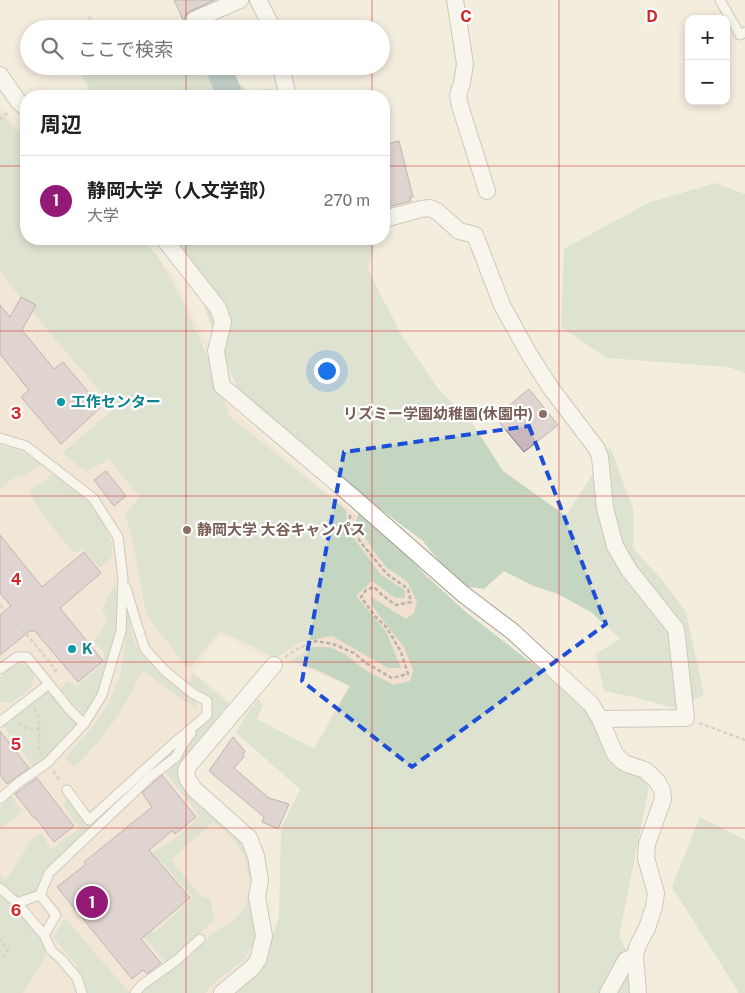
<!DOCTYPE html>
<html lang="ja">
<head>
<meta charset="utf-8">
<style>
  :root { --surface:#fff; --page:#f2f2f2; --text:#202124; --muted:#757577; --line:#e0e0e0; --accent:#921975 }
  body { margin:0; font-family:"Public Sans","Noto Sans JP",sans-serif; background:var(--page); color:var(--text) }
  .controls { position:absolute; right:15px; top:15px; display:grid; overflow:hidden; border-radius:10px; box-shadow:0 2px 8px #0003 }
  .controls button { width:45px; height:45px; display:grid; place-items:center; padding:0; border:0; border-bottom:1px solid var(--line); background:var(--surface); color:var(--text); font:25px sans-serif }
  .you { position:absolute; left:326px; top:370px; width:18px; height:18px; margin:-12px; border:4px solid #fff; border-radius:50%; background:#1a73e8; box-shadow:0 0 0 8px #1a73e833 }
  .badge { display:grid; place-items:center; width:32px; height:32px; border-radius:50%; background:var(--accent); color:#fff; font-size:16px; font-weight:700 }
  .pin { position:absolute; translate:-50% -50%; border:2px solid #fff; box-shadow:0 1px 5px #0006 }
  .list { margin:0; padding:0; list-style:none }
  h2 { display:flex; justify-content:space-between; align-items:center; height:65px; margin:0; padding:0 20px; font-size:21px }
  h2 small { font-size:16px; font-weight:400; color:var(--muted) }
  .list li { display:grid; grid-template-columns:32px 1fr auto; gap:15px; align-items:center; box-sizing:border-box; height:90px; padding:0 20px; border-top:1px solid var(--line) }
  .list b { display:block; font-size:19px; white-space:nowrap }
  .list p { margin:0; font-size:16px; white-space:nowrap; color:var(--muted) }
  .list em { font-size:16px; font-style:normal; color:var(--muted) }
  .icon { flex:none; width:28px; height:28px; fill:none; stroke:currentColor; stroke-width:2; stroke-linecap:round; stroke-linejoin:round }
  .map { position:relative; flex:none; width:745px; height:993px; overflow:hidden }
  .search { position:absolute; background:var(--surface); box-shadow:0 2px 8px #0003; left:20px; top:20px; width:370px; height:55px; display:flex; align-items:center; gap:12px; box-sizing:border-box; padding:0 18px; border-radius:28px; color:var(--muted); font-size:19px }
  .panel { position:absolute; background:var(--surface); box-shadow:0 2px 8px #0003; left:20px; top:90px; width:370px; height:155px; border-radius:20px }
  .map>svg:first-child { display:block }
  .education { fill:#f1e0cf }
  .green { fill:#c4d5c2 }
  .lines { fill:none; stroke-linecap:round; stroke-linejoin:round }
  .river { stroke:#80a6a7; stroke-width:26 }
  .building { fill:#c8b7bd; stroke:#807076 }
  .lane-casing { stroke:#a39c8e; stroke-width:11 }
  .street-casing { stroke:#a39c8e; stroke-width:18 }
  .path { stroke:#b8b3a8; stroke-width:2.5; stroke-dasharray:4 2.5; stroke-linecap:butt }
  .lane { stroke:#fff; stroke-width:9 }
  .street { stroke:#fff; stroke-width:16 }
  .marked { fill:none; stroke:#1d4ed8; stroke-width:4; stroke-dasharray:10 6; stroke-linejoin:round }
  .grid { fill:none; stroke:#d62828; stroke-width:1; stroke-opacity:0.55 }
  .culture-dot { fill:#0f9aa8; stroke:#fff; stroke-width:2 }
  .education-dot { fill:#8d6e63; stroke:#fff; stroke-width:2 }
  .labels { text-anchor:middle; stroke-width:4.5; stroke-linejoin:round; paint-order:stroke }
  .culture-label { font-size:15px; font-weight:bold; fill:#0d838f; stroke:#fff; text-anchor:start }
  .education-label { font-size:15px; font-weight:bold; fill:#785e54; stroke:#fff; text-anchor:end }
  .grid-label { font-size:16px; text-anchor:middle; font-weight:bold; fill:#d62828; stroke:#fff; stroke-width:4.5; stroke-linejoin:round; paint-order:stroke }
</style>
</head>
<body>
<div class="map">
<svg width="745" height="993" viewBox="0 0 745 993">
  <rect width="100%" height="100%" fill="#f3edde"/>
  <!-- education -->
  <path class="education" d="M0 106 26 133V239H143L174 276 210 349 227 393 237 413 289 461 407 556 461 609 377 775 319 739 349 686 309 669 270 660 220 635 193 671 234 705 180 765 247 849 254 913V952L239 973 214 993H0Z"/>
  <!-- green -->
  <path class="green" d="M89 15 102 29H83Z
    M77 66H163L181 72 234 80 250 92 270 88 275 96H93Z
    M0 112 26 140V239H141L157 255 185 305 219 385 230 417 346 510 347 529 362 549 381 575 405 590V598H395L372 581 356 596 386 631 401 668H388L332 636 299 643 276 658 220 631 190 667 185 665 146 614 133 542 125 514 140 497 109 459 86 472 62 453 115 408 47 330 0 272Z
    M715 183 745 194V373L729 367 606 358 579 339 561 328 564 249 648 203Z
    M167 239H376L368 270 402 336 440 391 470 420 503 471 566 516 610 446 633 509V548L663 581 686 612 704 695 673 708 639 698 604 691 596 654 620 639 591 612 558 594 534 586 504 571 484 589 458 585 423 541 336 476 241 396 218 344 201 298Z
    M0 445 19 451 43 463 24 476 13 478 0 490Z
    M53 473 78 492 94 508 106 529 112 544V557L100 568 83 549 74 553 59 536 33 499 30 490 43 482Z
    M359 511 401 548 425 575 466 612 578 699 649 788 619 936 647 993H231L260 972 279 917 281 828 300 789 236 733 246 715 258 699 263 705 257 719 314 749 350 686 318 670 290 661 313 647H329L345 654 365 670 394 685 410 681 413 670 404 647 381 618 372 605 371 597 406 619 414 613 417 602 407 581 387 568 375 553 356 522Z
    M116 582C117 595 119 611 117 625 113 646 100 702 82 714L60 689 68 681 76 687 101 665 105 654 93 641 103 629 108 619 102 609Z
    M127 612C131 622 131 633 135 643 146 669 174 683 196 699L197 709 181 699 142 670C126 709 103 738 74 768L65 758 92 728 109 702 120 676 125 644Z
    M19 664C25 665 29 666 32 672 39 687 21 695 11 703L0 702V677L8 670Z
    M193 673 232 706 205 738 180 765 181 780 241 840 253 861 257 930 256 939 246 957 240 963 216 981 205 993H88L76 965 53 937 65 918 128 991 148 987 192 955 213 933 236 918 245 906 251 885 244 855 235 842 223 829 213 822 171 860 201 896 211 899 214 921 187 943 172 959 164 961 127 917 119 893 154 933 193 898 160 860 148 870 141 860 177 837 200 816 166 773C171 768 176 763 179 758 189 742 198 725 214 714L211 698 188 683Z
    M48 688 78 723 49 754 34 768 2 724Z
    M188 734 176 752 47 869 43 877V886L34 895 18 899 0 884V875L6 880 33 838 42 833 51 850 62 840 80 829 62 804 69 798 89 822Z
    M11 796 21 811 14 819 0 828V808Z
    M700 817 745 840V993H738V991L672 887Z
    M0 893 11 903 41 936 46 946 45 958 23 993H0Z"/>
  <g class="lines">
    <!-- river -->
    <path class="river" d="M193 0 205 29
      M218 66 230 96"/>
  </g>
  <!-- building -->
  <path class="building" d="M174 0H215L190 11 186 14 184 20H183Z
    M399 141 413 197H410L411 201 388 207 384 188V145Z
    M21 297 36 305 22 330 54 369 63 362 101 407 61 444 21 397 29 390 0 354V305L10 317Z
    M529 389 558 425 524 452 495 417Z
    M106 471 126 496 114 506 94 480Z
    M0 535 42 587 84 552 101 573 60 608 103 661 78 682 34 630 32 632 31 630 0 655V615L11 606 0 593Z
    M0 731 29 768 7 784 0 775Z
    M233 737 245 751 243 754 244 757 234 768 269 798 289 804 278 829 262 822 264 817 209 771Z
    M162 775 196 817 175 834 172 831 149 850 190 898 141 939 161 963 147 974 143 970 132 979 57 887 86 864 84 862 152 807 142 793Z
    M37 778 74 826 54 842 35 817 34 818 15 794Z"/>
  <g class="lines">
    <!-- lane casing -->
    <g class="lane-casing">
      <path id="lane" d="M720 0 740 35 745 32
        M0 438 26 446 93 498 118 537 123 579 121 631 102 695 84 724 47 763 18 783 0 799
        M0 669 17 657H27L49 684
        M0 722 49 684 69 709 84 724
        M67 790 89 820 173 744 207 715V701L192 693 164 670 145 649 136 622 126 588
        M0 888 17 903 44 935 51 950 62 960 77 978 82 993
        M40 895 49 873 150 777 176 757 183 744 191 733
        M17 903 40 895 56 915 44 935
        M135 993 142 985 177 960 200 939"/>
    </g>
    <!-- street casing -->
    <g class="street-casing">
      <path id="street" d="M258 0 273 29
        M455 0 462 44 465 64 462 83 458 95 460 106 487 191
        M194 20 240 0
        M282 66 283 76 288 96
        M0 75 18 101 26 108
        M384 219 421 209 430 208 438 212 459 231 475 235 502 305 529 354 550 387 597 449 600 457 605 508 615 546 629 570 676 629 686 718 600 719
        M164 239 218 308 223 322 216 351 222 386 353 497 463 594 512 631 591 704 600 719 615 754 622 761 627 764 645 770 657 781 662 790 663 799 647 844 646 858 656 893 654 907 647 928 638 945 635 956 638 993
        M222 993 252 968 258 960 264 936 257 897 260 880 256 856 249 838 194 789 187 778 186 770 190 764 274 665
        M608 993 626 960 635 956"/>
    </g>
    <!-- path -->
    <path class="path" d="M0 120 8 112
      M0 605 29 637 56 670 53 672
      M285 657 297 649 316 641 333 644 354 653 366 663 392 678 408 674 401 652 387 628 375 616 361 597 366 590 374 587 382 595 396 605 411 602 408 589 387 574 362 544 350 526V514
      M34 709 39 717V747L41 755
      M18 723C24 728 30 730 38 729
      M699 723 745 740
      M53 771 60 781
      M0 938 8 950 0 959"/>
    <!-- lane -->
    <use href="#lane" class="lane"/>
    <!-- street -->
    <use href="#street" class="street"/>
  </g>
  <!-- marked area -->
  <path d="M0 0H745V993H0ZM529 426 606 624 412 767 302 681 344 452Z" fill="#f3edde" fill-opacity=".55" fill-rule="evenodd"/>
  <path class="marked" d="M529 426 606 624 412 767 302 681 344 452Z"/>
  <!-- grid -->
  <path class="grid" d="M186 0V29M372 0V29M559 0V993M186 66V96M372 66V96M0 166H26M384 166H745M186 239V993M372 239V993M0 331H745M0 496H745M0 662H745M0 828H745"/>
  <!-- markers -->
  <g class="culture-dot">
    <circle cx="61" cy="402" r="5"/>
    <circle cx="72" cy="649" r="5"/>
  </g>
  <g class="education-dot">
    <circle cx="543" cy="414" r="5"/>
    <circle cx="187" cy="530" r="5"/>
  </g>
  <g class="labels">
    <!-- culture labels -->
    <g class="culture-label">
      <text x="71" y="407">工作センター</text>
      <text x="82" y="654">K</text>
    </g>
    <!-- education labels -->
    <g class="education-label">
      <text x="533" y="419">リズミー学園幼稚園(休園中)</text>
      <text x="197" y="535" text-anchor="start">静岡大学 大谷キャンパス</text>
    </g>
  </g>
  <g class="grid-label">
    <text x="466" y="22">C</text>
    <text x="652" y="22">D</text>
    <text x="16" y="419">3</text>
    <text x="16" y="585">4</text>
    <text x="16" y="750">5</text>
    <text x="16" y="916">6</text>
  </g>
</svg>
<div class="controls">
<button>+</button>
<button>−</button>
</div>
<div class="you"></div>
<div class="pin badge" style="left:92px;top:902px">1</div>
<div class="search"><svg class="icon" aria-label="search" viewBox="0 0 24 24"><circle cx="10" cy="10" r="6"/><path d="M15 15l6 6"/></svg>ここで検索</div>
<section class="panel">
<h2>周辺<small></small></h2>
<ul class="list">
<li><span class="badge">1</span><div><b>静岡大学（人文学部）</b><p>大学</p></div><em>270 m</em></li>
</ul>
</section>
</div>
</body>
</html>
